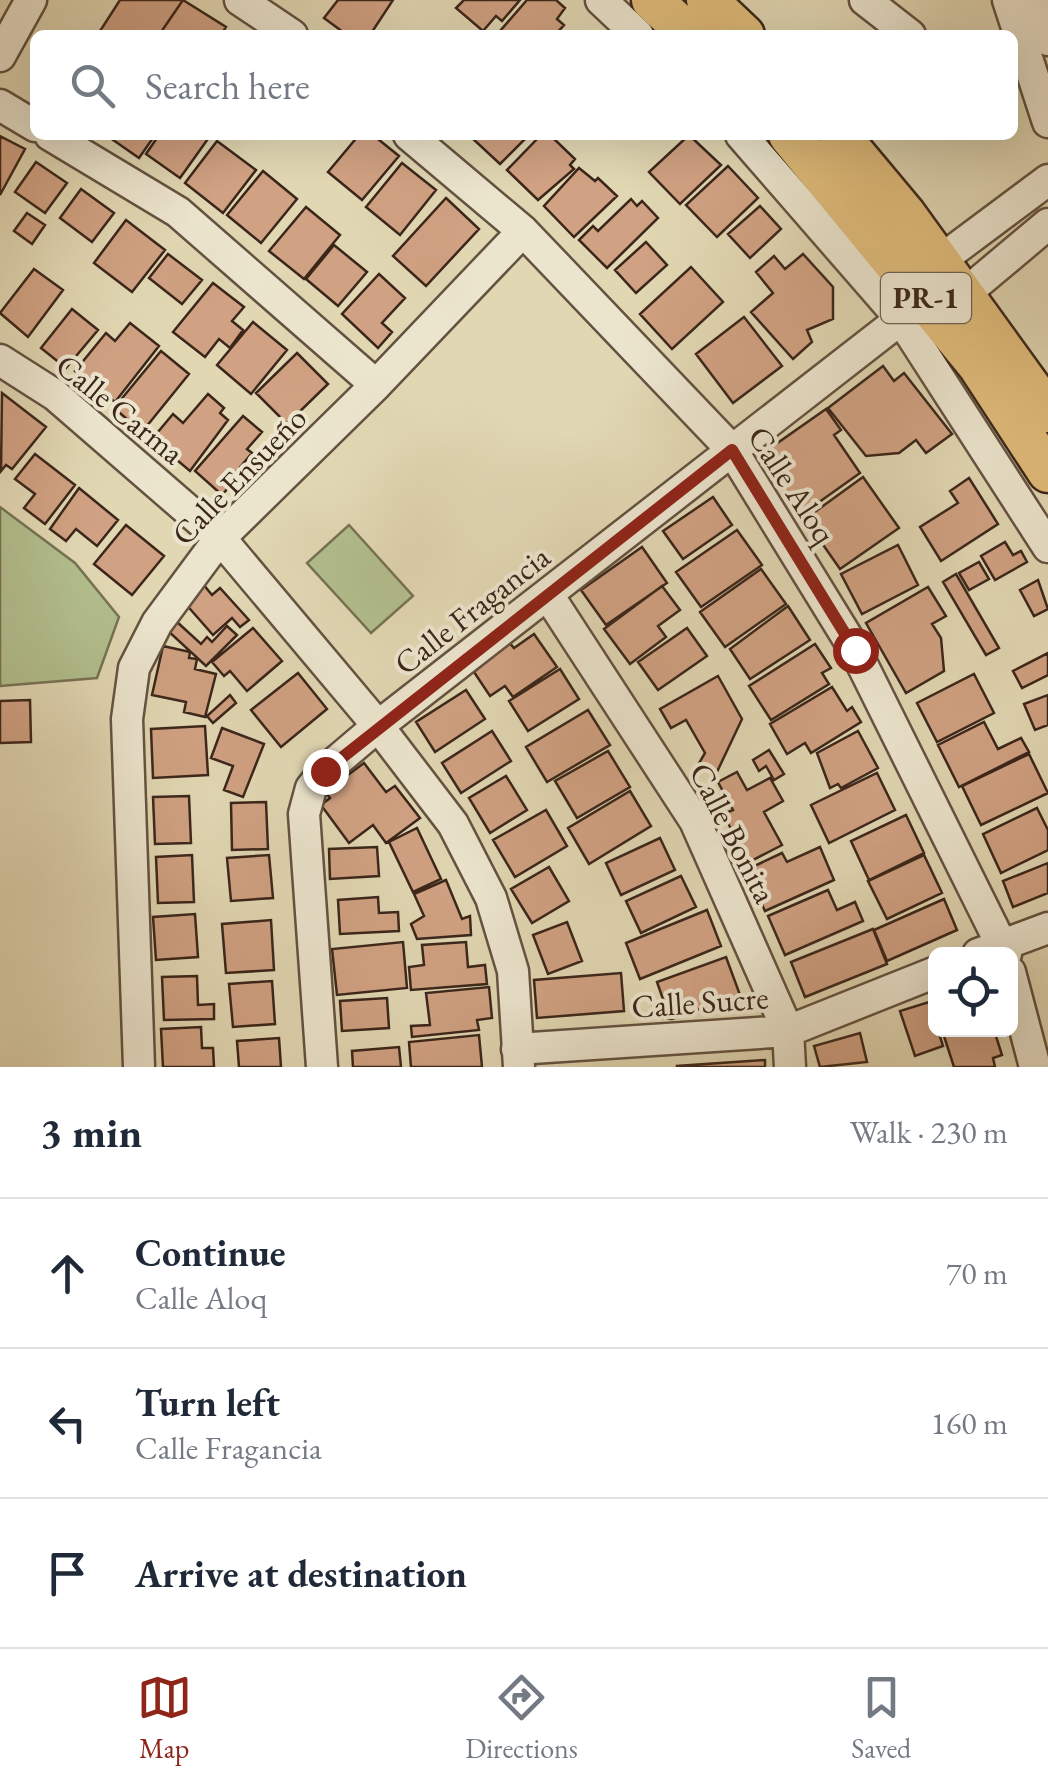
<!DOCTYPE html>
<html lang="en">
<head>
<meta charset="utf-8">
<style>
  :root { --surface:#fff; --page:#f6f6f7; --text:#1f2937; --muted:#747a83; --line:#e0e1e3; --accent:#8f2418 }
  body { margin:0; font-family:"EB Garamond",serif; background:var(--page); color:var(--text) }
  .controls { position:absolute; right:30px; bottom:30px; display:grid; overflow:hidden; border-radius:15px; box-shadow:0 10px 40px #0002 }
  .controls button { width:90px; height:90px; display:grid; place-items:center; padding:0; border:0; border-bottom:2px solid var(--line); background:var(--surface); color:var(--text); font:50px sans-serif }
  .stop { position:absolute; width:30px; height:30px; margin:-22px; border:8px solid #8f2418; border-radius:50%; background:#fff }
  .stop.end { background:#8f2418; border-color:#fff; box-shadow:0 2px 10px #0008 }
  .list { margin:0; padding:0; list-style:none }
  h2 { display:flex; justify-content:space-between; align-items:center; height:130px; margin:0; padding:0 40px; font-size:42px }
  h2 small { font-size:32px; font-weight:400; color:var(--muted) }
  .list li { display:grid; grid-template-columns:65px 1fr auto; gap:30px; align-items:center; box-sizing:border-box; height:150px; padding:0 40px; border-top:2px solid var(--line) }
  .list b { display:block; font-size:38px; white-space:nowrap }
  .list p { margin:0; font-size:32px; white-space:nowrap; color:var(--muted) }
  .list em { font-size:32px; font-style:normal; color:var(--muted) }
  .icon { flex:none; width:55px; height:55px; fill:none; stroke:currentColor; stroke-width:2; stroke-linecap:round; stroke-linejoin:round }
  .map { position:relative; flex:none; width:1048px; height:1067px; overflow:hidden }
  .search { position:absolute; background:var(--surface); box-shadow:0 10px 40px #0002; left:30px; right:30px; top:30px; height:110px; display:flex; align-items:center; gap:25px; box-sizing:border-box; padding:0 35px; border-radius:15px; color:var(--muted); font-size:38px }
  .sheet { height:580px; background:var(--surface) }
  nav { display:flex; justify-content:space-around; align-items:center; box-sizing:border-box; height:140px; border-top:2px solid var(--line); background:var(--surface); font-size:28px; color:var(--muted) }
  nav a { display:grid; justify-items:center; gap:5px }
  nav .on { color:var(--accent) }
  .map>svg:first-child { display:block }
  .green { fill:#b2be8d; stroke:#767254; stroke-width:2.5 }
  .building { fill:#d0a182; stroke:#3b261a; stroke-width:2.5 }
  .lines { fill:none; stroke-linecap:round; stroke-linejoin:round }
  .minor-casing { stroke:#645240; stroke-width:35 }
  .major-casing { stroke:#3b261a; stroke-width:45 }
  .minor { stroke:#ece5ce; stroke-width:30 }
  .major { stroke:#e0bc7a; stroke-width:40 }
  .route { stroke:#8f2418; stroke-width:12 }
  .labels { text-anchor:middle; stroke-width:8; stroke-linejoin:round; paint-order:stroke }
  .shield { fill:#ece5ce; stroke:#705f50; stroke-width:2.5 }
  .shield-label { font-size:30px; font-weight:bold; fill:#3b261a }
  .street-label { font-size:32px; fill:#3b261a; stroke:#ece5ce }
</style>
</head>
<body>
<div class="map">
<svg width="1048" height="1067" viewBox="0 0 1048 1067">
  <rect width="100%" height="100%" fill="#e1d7b3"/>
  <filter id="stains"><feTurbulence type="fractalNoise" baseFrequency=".002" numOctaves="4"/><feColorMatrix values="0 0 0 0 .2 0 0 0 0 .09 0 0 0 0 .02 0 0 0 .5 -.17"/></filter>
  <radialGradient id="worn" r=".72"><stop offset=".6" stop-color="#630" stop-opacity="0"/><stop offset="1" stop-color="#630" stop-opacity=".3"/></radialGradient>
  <!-- green -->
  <path class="green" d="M0 507 75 563 119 617 97 678 0 686Z
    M349 525 413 596 371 633 307 563Z"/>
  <!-- building -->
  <path class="building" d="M120 0H183L159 35H107L100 31Z
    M183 0 226 27 221 35H159Z
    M338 0H393L370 35H347L324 18Z
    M464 0H520L502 21 496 16 483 31 456 8Z
    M527 0H556L565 8 557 19 564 25 555 35H505L500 31Z
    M106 135H155L139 158Z
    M159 135H208L210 136 180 178 146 154Z
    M359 135H373L399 156 362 200 328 172Z
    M475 135H529L500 164 472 138Z
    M541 135H550L575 159 570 165 574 169 538 200 507 170Z
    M689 135 721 165 680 204 649 172Z
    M0 136 25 149 0 195Z
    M217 141 256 170 223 213 185 183Z
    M36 162 67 183 45 213 15 192Z
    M402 163 436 190 400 235 366 207Z
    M728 166 758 198 717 237 686 205Z
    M579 168 595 181 598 178 617 196 574 237 544 206Z
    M263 171 297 199 261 243 227 215Z
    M81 189 114 213 92 242 60 218Z
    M446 198 479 229 426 286 393 256Z
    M631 199 637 206 642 201 658 218 607 268 579 240 593 226 598 231Z
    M760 206 781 229 750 258 728 234Z
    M306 207 340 235 304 279 269 251Z
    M27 213 45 225 32 244 14 231Z
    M126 220 165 250 132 292 94 263Z
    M646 242 667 265 636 293 615 270Z
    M334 245 367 272 338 306 306 279Z
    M168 254 202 280 182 304 149 278Z
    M803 254 833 287V319L807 330 812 342 793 359 751 312 773 293 756 272 774 256 785 269Z
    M691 267 723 302 672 349 640 314Z
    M34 269 63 290 28 337 0 313Z
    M379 274 405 298 382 323 392 332 378 348 342 314Z
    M213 283 244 307 232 321 243 330 230 348 219 339 205 357 173 332Z
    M72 309 98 330 66 368 41 348Z
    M744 317 782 366 733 403 696 354Z
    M253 322 287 350 251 394 217 365Z
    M130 323 159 346 115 402 75 371 106 333 115 341Z
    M161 351 189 374 142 432 114 408Z
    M297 353 328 384 287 424 256 393Z
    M883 366 894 381 904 373 952 434 926 453 916 440 899 453 866 456 828 408Z
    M2 393 46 427 12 469 6 465 1 471Z
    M208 394 224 408 220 413 228 420 190 471 152 439 173 414 183 423Z
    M826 409 841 430 834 435 860 473 801 515 759 456Z
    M243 416 262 432 247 449 252 453 237 471 240 474 222 495 195 471Z
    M35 454 75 485 45 524 24 508 35 494 15 479Z
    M863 477 899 528 840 569 805 519Z
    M969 478 998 524 941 561 920 527 958 503 950 491Z
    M79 488 118 520 97 546 76 529 66 541 50 529Z
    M713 497 732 525 683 559 663 531Z
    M126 525 164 556 132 595 94 564Z
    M737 530 762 565 701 607 676 572Z
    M1005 542 1013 555 1021 551 1027 562 995 580 981 556Z
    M898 545 918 585 862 614 841 574Z
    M642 547 667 583 606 625 581 590Z
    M979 562 989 579 969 590 959 573Z
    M761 569 786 604 725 647 700 612Z
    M956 574 999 648 986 655 943 582Z
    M1038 580 1048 609 1034 616 1020 590Z
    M203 584 212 595 220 588 249 620 240 627 232 618 213 635 183 601Z
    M662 586 680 610 658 626 666 637 630 664 604 629Z
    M928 587 946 616 932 624 941 638 944 671 906 693 866 623Z
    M788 606 810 640 750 679 730 649Z
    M176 621 201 644 207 637 212 642 227 626 237 635 206 666 167 630Z
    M253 628 282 661 247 691 230 671 224 676 212 662Z
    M687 628 707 656 658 690 638 662Z
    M534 634 557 667 513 697 505 686 490 696 474 672 508 641 514 648Z
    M815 644 831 668 822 673 829 684 771 720 749 686Z
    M163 646 190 652 189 658 197 659 195 669 216 674 205 717 184 712 186 702 152 695Z
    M1048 653V675L1022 688 1013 671Z
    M560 669 579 699 528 731 509 701Z
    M298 673 327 709 281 747 251 710Z
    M974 674 994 713 937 742 917 703Z
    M718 676 742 719 716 774 698 765 705 753 686 720 671 728 660 709Z
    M832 687 847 711 852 707 861 722 811 753 805 743 787 754 770 724Z
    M466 690 485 719 435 752 416 722Z
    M230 695 236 703 213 723 207 716Z
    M1048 695V725L1035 730 1024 704Z
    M30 700 31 742 0 743V701Z
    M588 710 610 745 547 782 526 747Z
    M984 722 998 749 1021 738 1029 752 959 787 938 745Z
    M205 726 208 775 153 778 151 729Z
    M222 728 264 744 243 797 224 790 233 766 211 758Z
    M492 731 511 761 461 793 442 763Z
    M858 731 878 768 841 788 838 784 830 788 817 753Z
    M769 750 784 774 774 780 766 766 759 771 753 760Z
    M608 751 630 787 577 818 555 781Z
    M1029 754 1048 793 981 825 962 786Z
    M364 763 386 792 395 786 420 818 386 843 373 825 349 843 321 805 330 798 325 792Z
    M737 772 747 790 770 778 783 801 764 812 782 845 749 862 723 814 733 810 718 782Z
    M877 773 895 810 829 843 811 805Z
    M506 776 527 810 490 833 469 798Z
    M630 791 651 826 589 864 568 828Z
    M189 796 191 843 155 844 153 797Z
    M266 802 268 849 232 850 231 803Z
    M1037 808 1048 830V850L1001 873 983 834Z
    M546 810 567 846 515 877 493 840Z
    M906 815 924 853 869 880 851 841Z
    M417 828 441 879 413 892 389 842Z
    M660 838 675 870 621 895 606 863Z
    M377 847 379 876 330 879 329 849Z
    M820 847 834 880 765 911 746 870 782 853 787 862Z
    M192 855 194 902 158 903 156 857Z
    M269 855 273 898 231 901 227 858Z
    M924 855 942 893 887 919 868 881Z
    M1048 863V893L1013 907 1003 881Z
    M549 867 569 901 532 923 511 889Z
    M681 876 696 907 641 933 626 901Z
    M446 880 462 919 470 916 471 935 417 939 411 924 424 916 414 894Z
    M828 890 837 910 855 902 863 921 785 955 768 916Z
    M378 897 379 913 398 912 399 931 340 934 338 900Z
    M944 899 957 930 887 961 874 930Z
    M707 910 721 946 640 979 626 943Z
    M195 914 198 957 156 960 153 917Z
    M271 920 274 970 226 973 222 924Z
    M567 922 582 961 548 974 533 935Z
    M873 929 887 964 805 997 791 962Z
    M403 942 407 988 337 995 332 949Z
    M466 942 468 967 485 965 487 984 411 990 409 967 424 965 422 945Z
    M726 957 740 995 672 1019 657 1018 653 1006 664 1002 657 982Z
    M621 973 624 1011 537 1018 534 980Z
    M197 976 198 1005 214 1004V1019L164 1020 162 977Z
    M272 981 275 1024 233 1027 229 984Z
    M489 987 492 1018 477 1020 479 1030 412 1037 411 1026 430 1025 426 993Z
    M387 998 389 1028 342 1031 340 1001Z
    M929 1002 943 1046 915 1056 900 1011Z
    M201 1027 202 1048H213L214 1067H163L161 1029Z
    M942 1030H994L1002 1055 993 1058 995 1067H954Z
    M860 1033 867 1062 820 1067 814 1046Z
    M479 1035 482 1067H411L409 1042Z
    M279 1038 281 1067H239L237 1041Z
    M399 1047 401 1067H353L352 1051Z
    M765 1060V1067H677V1066Z"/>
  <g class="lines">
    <!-- minor casing -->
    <g class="minor-casing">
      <path id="minor" d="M240 0 292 35
        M601 0 638 35
        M865 0 910 35
        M1008 0 1048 122
        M1034 0 1048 40
        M0 56 31 0
        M0 105 35 126
        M50 135 178 212 376 385
        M409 135 523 231 732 450 855 650 1006 954
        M741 135 901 319 1048 547
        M922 274 1048 180
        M949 307 1048 224
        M0 360 55 395 220 538 378 726 453 824 491 898 513 971 519 1067
        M548 595 695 821 788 1031 790 1067
        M978 954 1048 928
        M1010 972 1035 1067
        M517 1049 788 1031 936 972
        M139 1067 127 719 134 668 157 623 220 538 376 385 523 231
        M322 1067 304 814 311 788 325 771 378 726 901 319"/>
    </g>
    <!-- major casing -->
    <g class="major-casing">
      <path id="major" d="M652 0 690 35
        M707 0 744 35
        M789 135 978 365 1048 472
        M839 135 905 214 1048 412"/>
    </g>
    <!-- minor -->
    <use href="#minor" class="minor"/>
    <!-- major -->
    <use href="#major" class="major"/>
  </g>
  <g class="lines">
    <!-- route -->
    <path class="route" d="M325 771 732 450 855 650"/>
  </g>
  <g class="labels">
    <!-- shield labels -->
    <rect class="shield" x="881" y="273" width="90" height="50" rx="8"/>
    <g class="shield-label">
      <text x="926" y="308">PR-1</text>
    </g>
    <!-- street labels -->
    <g class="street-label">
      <text transform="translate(120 409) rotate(39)" y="11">Calle Carma</text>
      <text transform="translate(239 476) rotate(-46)" y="11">Calle Ensueño</text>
      <text transform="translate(792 485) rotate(57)" y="11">Calle Aloq</text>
      <text transform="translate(472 610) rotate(-38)" y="11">Calle Fragancia</text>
      <text transform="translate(733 833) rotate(63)" y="11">Calle Bonita</text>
      <text transform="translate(700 1002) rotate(-4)" y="11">Calle Sucre</text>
    </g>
  </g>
  <rect width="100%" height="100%" filter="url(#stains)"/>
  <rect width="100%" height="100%" fill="url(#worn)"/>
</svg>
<div class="controls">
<button><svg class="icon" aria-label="locate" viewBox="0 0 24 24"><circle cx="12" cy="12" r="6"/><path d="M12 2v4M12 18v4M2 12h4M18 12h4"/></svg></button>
</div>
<div class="stop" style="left:855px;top:650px"></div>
<div class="stop end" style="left:325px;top:771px"></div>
<div class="search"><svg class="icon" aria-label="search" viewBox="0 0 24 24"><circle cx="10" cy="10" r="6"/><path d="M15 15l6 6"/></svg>Search here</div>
</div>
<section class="sheet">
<h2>3 min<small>Walk · 230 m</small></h2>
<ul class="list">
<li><svg class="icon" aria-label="ahead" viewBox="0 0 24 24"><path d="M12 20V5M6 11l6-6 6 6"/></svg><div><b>Continue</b><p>Calle Aloq</p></div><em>70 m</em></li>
<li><svg class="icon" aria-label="left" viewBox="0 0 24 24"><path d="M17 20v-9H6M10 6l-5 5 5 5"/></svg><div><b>Turn left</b><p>Calle Fragancia</p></div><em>160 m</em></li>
<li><svg class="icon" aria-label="arrive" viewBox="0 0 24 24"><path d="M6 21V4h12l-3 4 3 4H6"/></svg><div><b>Arrive at destination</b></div></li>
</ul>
</section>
<nav>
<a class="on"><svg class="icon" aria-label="map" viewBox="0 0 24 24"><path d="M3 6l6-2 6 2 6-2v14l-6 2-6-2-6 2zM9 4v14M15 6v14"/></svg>Map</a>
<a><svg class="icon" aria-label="directions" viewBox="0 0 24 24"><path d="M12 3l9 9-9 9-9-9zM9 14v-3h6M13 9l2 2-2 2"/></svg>Directions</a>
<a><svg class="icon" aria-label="saved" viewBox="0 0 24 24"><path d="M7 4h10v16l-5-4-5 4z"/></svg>Saved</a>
</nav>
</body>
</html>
